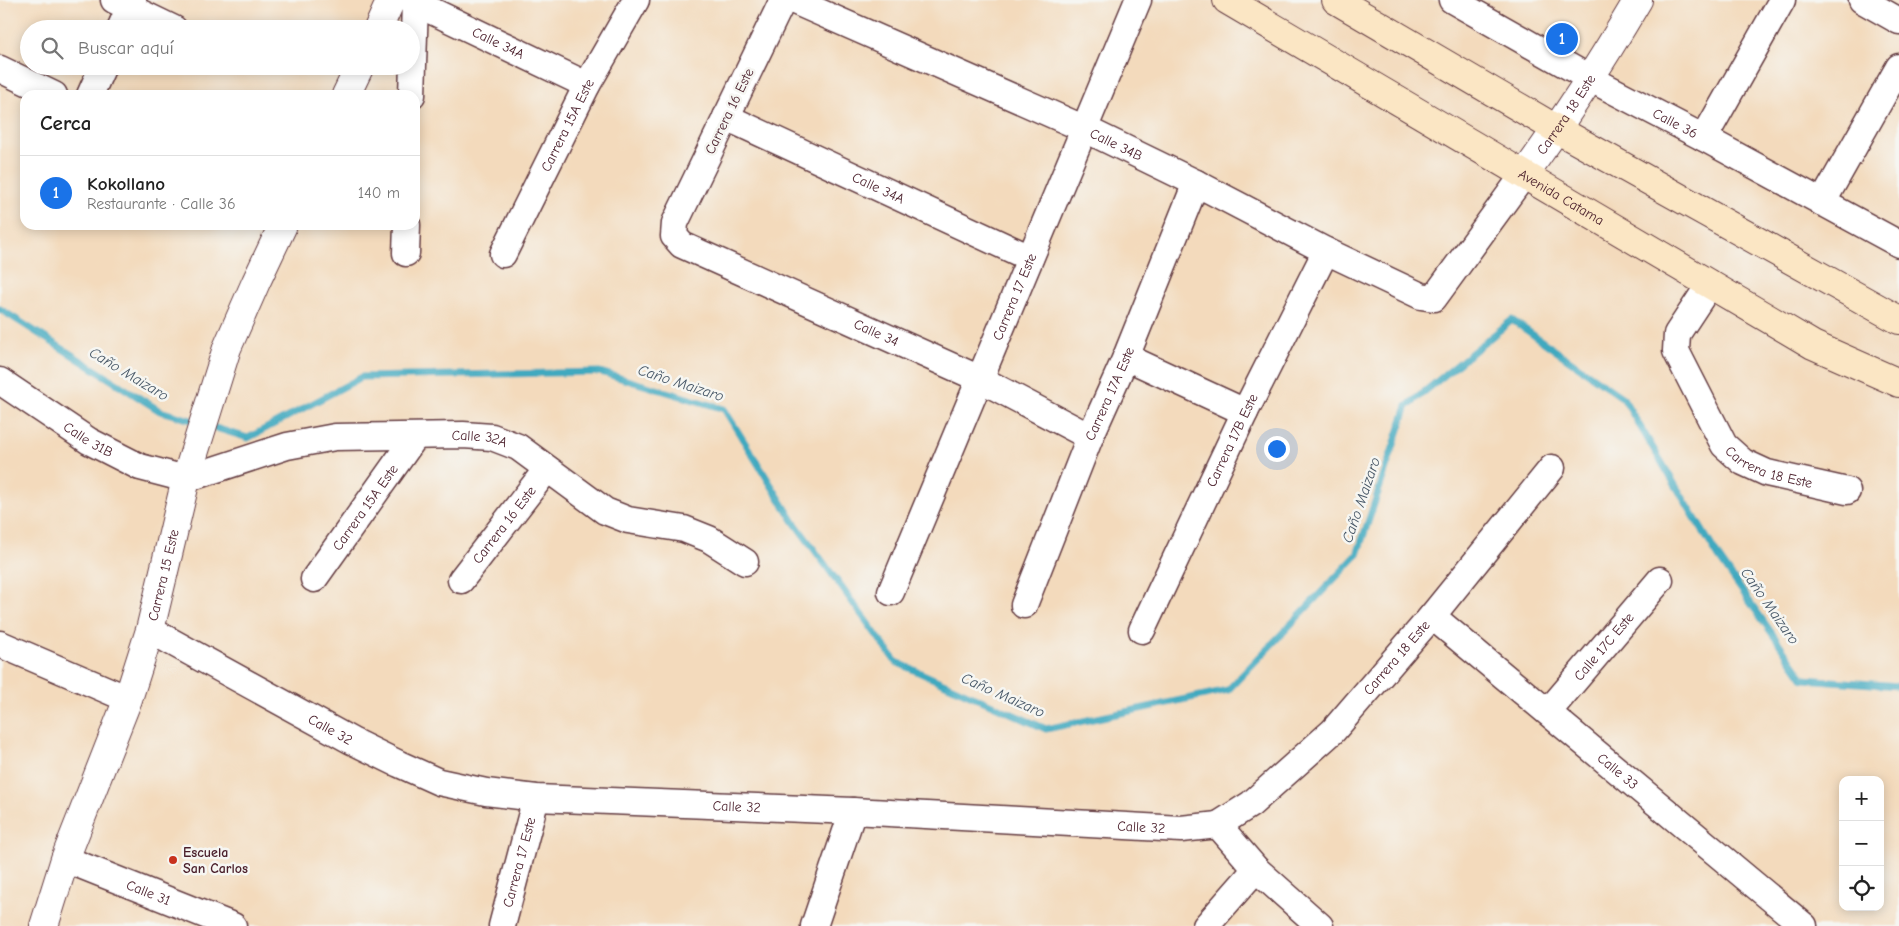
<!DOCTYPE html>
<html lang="es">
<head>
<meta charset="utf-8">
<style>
  :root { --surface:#fff; --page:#f2f2f2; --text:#222; --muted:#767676; --line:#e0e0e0; --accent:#1a73e8 }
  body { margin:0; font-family:"Comic Neue",sans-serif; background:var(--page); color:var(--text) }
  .controls { position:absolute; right:15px; bottom:15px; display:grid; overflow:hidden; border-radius:10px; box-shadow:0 2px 12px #0003 }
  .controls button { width:45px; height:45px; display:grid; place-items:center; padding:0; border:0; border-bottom:1px solid var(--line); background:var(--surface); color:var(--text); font:25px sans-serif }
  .you { position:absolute; left:1276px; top:448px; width:18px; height:18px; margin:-12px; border:4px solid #fff; border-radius:50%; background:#1a73e8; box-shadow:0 0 0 8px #1a73e833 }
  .badge { display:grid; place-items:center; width:32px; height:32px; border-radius:50%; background:var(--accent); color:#fff; font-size:16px; font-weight:700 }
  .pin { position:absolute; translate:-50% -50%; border:2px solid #fff; box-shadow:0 1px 5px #0006 }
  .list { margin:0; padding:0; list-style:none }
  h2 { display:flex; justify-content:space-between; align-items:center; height:65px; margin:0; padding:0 20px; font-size:21px }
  h2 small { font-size:16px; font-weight:400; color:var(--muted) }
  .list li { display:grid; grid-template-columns:32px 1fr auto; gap:15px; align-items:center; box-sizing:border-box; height:75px; padding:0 20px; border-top:1px solid var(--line) }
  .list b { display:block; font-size:19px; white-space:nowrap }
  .list p { margin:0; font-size:16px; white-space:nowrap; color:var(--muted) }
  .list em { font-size:16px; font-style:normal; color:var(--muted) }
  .icon { flex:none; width:28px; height:28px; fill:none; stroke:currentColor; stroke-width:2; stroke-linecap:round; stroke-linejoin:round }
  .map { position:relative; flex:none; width:1899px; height:926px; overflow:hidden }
  .search { position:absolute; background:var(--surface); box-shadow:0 2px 12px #0003; left:20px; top:20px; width:400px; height:55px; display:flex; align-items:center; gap:12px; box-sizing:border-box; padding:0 18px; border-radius:28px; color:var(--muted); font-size:19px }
  .panel { position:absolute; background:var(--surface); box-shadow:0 2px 12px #0003; left:20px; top:90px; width:400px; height:140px; border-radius:15px }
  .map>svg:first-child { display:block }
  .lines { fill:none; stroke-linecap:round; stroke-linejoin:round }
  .stream { stroke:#3fa9bf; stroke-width:7 }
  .minor-casing { stroke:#633b41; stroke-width:29 }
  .tertiary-casing { stroke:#633b41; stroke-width:30 }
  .secondary-casing { stroke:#633b41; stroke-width:30 }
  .minor { stroke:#fff; stroke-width:26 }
  .tertiary { stroke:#fff; stroke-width:28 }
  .secondary { stroke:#fbe6c4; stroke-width:28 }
  .poi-dot { fill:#c8321e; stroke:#f6f6f2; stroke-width:2 }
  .labels { text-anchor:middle; stroke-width:5; stroke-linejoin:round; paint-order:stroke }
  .street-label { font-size:14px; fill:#4a1f2b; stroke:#f6f6f2 }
  .poi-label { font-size:14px; font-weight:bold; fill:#4a1f2b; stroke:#f6f6f2; text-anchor:start }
  .water-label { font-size:15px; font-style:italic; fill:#465666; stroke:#f6f6f2 }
</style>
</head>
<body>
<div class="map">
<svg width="1899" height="926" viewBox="0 0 1899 926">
  <rect width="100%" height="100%" fill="#f6f6f2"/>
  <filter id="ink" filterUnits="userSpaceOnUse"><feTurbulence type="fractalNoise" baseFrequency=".02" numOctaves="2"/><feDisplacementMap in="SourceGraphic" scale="10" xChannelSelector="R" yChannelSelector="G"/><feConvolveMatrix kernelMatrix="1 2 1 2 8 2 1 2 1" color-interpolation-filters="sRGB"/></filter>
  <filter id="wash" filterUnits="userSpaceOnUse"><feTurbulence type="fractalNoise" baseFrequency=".0096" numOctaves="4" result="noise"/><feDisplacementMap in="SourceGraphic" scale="20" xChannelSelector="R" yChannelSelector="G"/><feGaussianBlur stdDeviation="1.12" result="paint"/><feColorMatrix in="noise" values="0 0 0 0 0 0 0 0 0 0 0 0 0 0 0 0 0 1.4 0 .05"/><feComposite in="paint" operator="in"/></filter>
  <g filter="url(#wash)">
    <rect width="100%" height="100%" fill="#f3dabc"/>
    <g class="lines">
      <!-- stream -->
      <path class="stream" d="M0 309 160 411 198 422
        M209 426 248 438 362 377 600 372 724 409 794 522 896 662 1046 729 1228 690 1357 555 1407 406 1512 320 1623 398 1719 558 1804 679 1899 686"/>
    </g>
  </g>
  <g filter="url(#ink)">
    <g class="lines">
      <!-- minor casing -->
      <g class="minor-casing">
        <g id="minor">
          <path d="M114 0 174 29"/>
          <path id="s1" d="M409 0 587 85"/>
          <path id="s2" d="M783 0 675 223 674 236 682 245 980 379 1090 437"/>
          <path id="s3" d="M792 0 1085 129 1196 183 1326 251 1421 296 1434 298 1523 176"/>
          <path id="s4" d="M1452 0 1591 79 1704 138 1899 244"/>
          <path d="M1862 0 1899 21"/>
          <path d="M120 29 133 0"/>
          <path d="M0 69 54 95"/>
          <path d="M90 95 103 66"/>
          <path d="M412 95 415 3"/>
          <path id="s5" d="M726 117 1030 258"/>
          <path d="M1704 138 1782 0"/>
          <path d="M1822 203 1899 67"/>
          <path d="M406 253 407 225"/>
          <path id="s6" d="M503 254 587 85 636 0"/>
          <path id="s7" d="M1710 284 1677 334 1676 351 1724 445 1743 462 1767 473 1847 491"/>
          <path d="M1126 357 1245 412"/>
          <path id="s8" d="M0 381 89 441 140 467 186 479 287 446 335 437 463 435 492 437 518 447 605 511 628 520 684 529 709 539 745 562"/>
          <path id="s9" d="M314 579 415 437"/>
          <path id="s10" d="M461 580 547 469"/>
          <path id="s11" d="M891 592 1138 0"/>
          <path id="s12" d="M1024 605 1090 437 1126 357 1196 183"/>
          <path id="s13" d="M1432 616 1804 926"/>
          <path id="s14" d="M150 630 352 741 399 764 439 782 486 792 536 798 853 811 1181 829 1218 825 1256 869 1320 926"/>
          <path id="s15" d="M1142 630 1245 412 1326 251"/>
          <path d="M0 644 128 699"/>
          <path id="s16" d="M1548 712 1660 580"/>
          <path id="s17" d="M1218 825 1251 804 1333 731 1432 616 1552 468"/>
          <path id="s18" d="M65 859 233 926"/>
          <path id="s19" d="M502 926 536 798"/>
          <path d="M814 926 853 811"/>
          <path d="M1206 926 1256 869"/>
        </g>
      </g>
      <!-- tertiary casing -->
      <g class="tertiary-casing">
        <g id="tertiary">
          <path d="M378 29 391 0"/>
          <path d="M346 95 360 66"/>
          <path id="s20" d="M1523 176C1566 118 1602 61 1638 0"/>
          <path id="s21" d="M44 926 65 859 128 699 150 630 186 479 227 348 256 282 283 225"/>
        </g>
      </g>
      <!-- secondary casing -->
      <g class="secondary-casing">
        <g id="secondary">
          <path id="s22" d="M1227 0 1813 345 1899 383"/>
          <path d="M1336 0 1558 130 1899 320"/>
        </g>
      </g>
      <!-- minor -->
      <use href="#minor" class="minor"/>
      <!-- tertiary -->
      <use href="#tertiary" class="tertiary"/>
      <!-- secondary -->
      <use href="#secondary" class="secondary"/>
    </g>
  </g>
  <!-- markers -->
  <circle class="poi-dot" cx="173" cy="860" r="5"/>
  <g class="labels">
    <!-- street labels -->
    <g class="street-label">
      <text dy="5" stroke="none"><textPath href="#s1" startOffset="99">Calle 34A</textPath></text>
      <text transform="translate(729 111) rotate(-64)" y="5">Carrera 16 Este</text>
      <text dy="5" stroke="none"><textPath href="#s20" startOffset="75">Carrera 18 Este</textPath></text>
      <text dy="5" stroke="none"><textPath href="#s4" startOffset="255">Calle 36</textPath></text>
      <text dy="5" stroke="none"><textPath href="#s6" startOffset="144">Carrera 15A Este</textPath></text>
      <text dy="5" stroke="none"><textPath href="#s3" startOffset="355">Calle 34B</textPath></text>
      <text dy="5" stroke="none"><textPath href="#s5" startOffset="168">Calle 34A</textPath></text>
      <text dy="5" stroke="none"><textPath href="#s22" startOffset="388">Avenida Catama</textPath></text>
      <text dy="5" stroke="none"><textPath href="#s11" startOffset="320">Carrera 17 Este</textPath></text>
      <text dy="5" stroke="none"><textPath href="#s2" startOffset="486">Calle 34</textPath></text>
      <text dy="5" stroke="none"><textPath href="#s12" startOffset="228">Carrera 17A Este</textPath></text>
      <text dy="5" stroke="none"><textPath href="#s8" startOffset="106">Calle 31B</textPath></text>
      <text dy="5" stroke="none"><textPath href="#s15" startOffset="210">Carrera 17B Este</textPath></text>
      <text dy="5" stroke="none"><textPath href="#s8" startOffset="512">Calle 32A</textPath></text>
      <text dy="5" stroke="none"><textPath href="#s7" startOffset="234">Carrera 18 Este</textPath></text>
      <text dy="5" stroke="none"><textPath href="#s9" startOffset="88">Carrera 15A Este</textPath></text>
      <text dy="5" stroke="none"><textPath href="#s10" startOffset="70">Carrera 16 Este</textPath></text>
      <text dy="5" stroke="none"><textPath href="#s21" startOffset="371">Carrera 15 Este</textPath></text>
      <text dy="5" stroke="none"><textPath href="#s16" startOffset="86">Calle 17C Este</textPath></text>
      <text dy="5" stroke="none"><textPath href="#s17" startOffset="246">Carrera 18 Este</textPath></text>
      <text dy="5" stroke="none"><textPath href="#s14" startOffset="206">Calle 32</textPath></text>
      <text dy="5" stroke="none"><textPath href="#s13" startOffset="242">Calle 33</textPath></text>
      <text dy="5" stroke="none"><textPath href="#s14" startOffset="626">Calle 32</textPath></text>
      <text dy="5" stroke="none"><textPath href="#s14" startOffset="1031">Calle 32</textPath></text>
      <text dy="5" stroke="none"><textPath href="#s19" startOffset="66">Carrera 17 Este</textPath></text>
      <text dy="5" stroke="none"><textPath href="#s18" startOffset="90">Calle 31</textPath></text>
    </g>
    <!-- poi labels -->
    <g class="poi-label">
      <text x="183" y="857">Escuela<tspan x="183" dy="16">San Carlos</tspan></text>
    </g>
    <!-- water labels -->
    <g class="water-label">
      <text transform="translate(129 374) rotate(31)" y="5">Caño Maizaro</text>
      <text transform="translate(681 383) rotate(18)" y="5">Caño Maizaro</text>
      <text transform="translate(1361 500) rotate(-71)" y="5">Caño Maizaro</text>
      <text transform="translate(1770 606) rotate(55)" y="5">Caño Maizaro</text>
      <text transform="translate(1003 695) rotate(24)" y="5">Caño Maizaro</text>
    </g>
  </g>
</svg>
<div class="controls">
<button>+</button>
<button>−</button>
<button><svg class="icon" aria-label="locate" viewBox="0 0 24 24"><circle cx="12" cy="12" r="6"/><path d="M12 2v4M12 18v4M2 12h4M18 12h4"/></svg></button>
</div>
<div class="you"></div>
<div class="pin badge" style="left:1562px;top:39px">1</div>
<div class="search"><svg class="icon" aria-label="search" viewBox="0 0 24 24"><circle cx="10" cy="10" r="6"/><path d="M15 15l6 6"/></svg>Buscar aquí</div>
<section class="panel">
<h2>Cerca<small></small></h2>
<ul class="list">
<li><span class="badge">1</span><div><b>Kokollano</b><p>Restaurante · Calle 36</p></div><em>140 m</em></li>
</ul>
</section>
</div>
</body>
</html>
